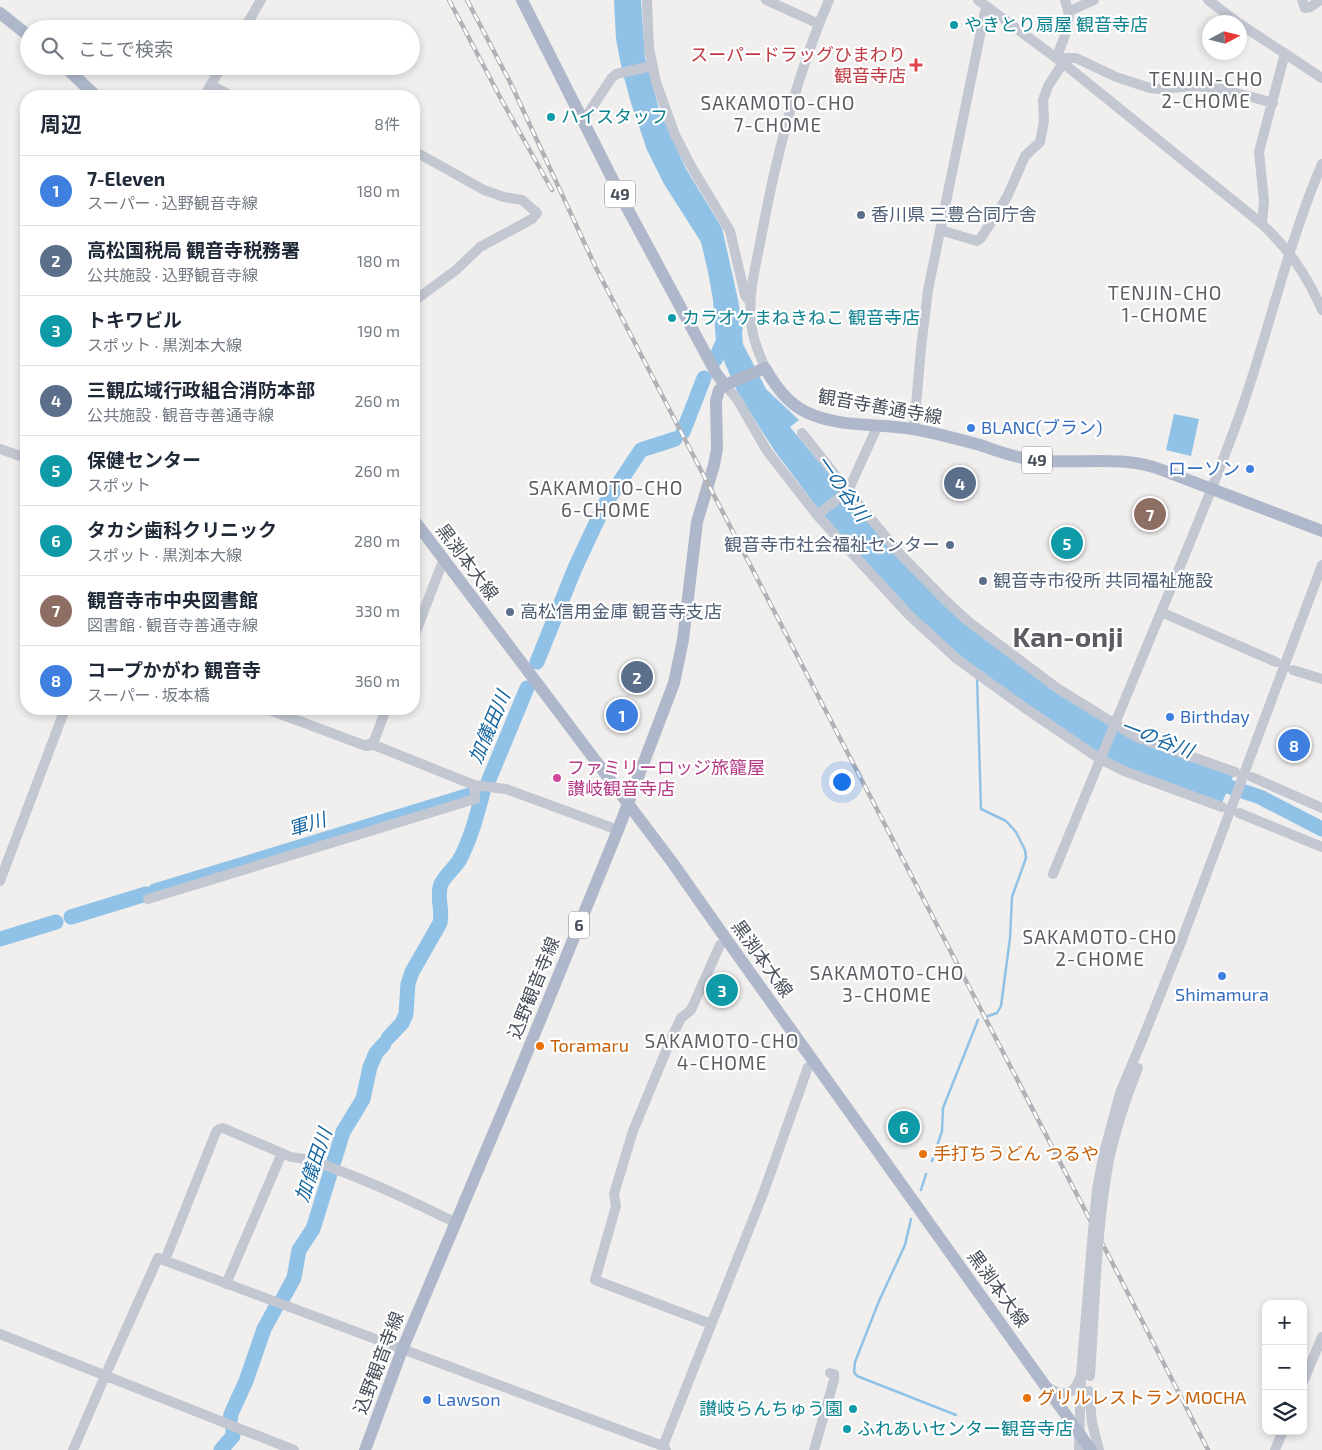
<!DOCTYPE html>
<html lang="ja">
<head>
<meta charset="utf-8">
<style>
  :root { --surface:#fff; --page:#f6f6f7; --text:#1f2937; --muted:#747a83; --line:#e0e1e3; --accent:#1a73e8 }
  body { margin:0; font-family:"Exo 2","Noto Sans JP",sans-serif; background:var(--page); color:var(--text) }
  .controls { position:absolute; right:15px; bottom:15px; display:grid; overflow:hidden; border-radius:10px; box-shadow:0 2px 8px #0003 }
  .controls button { width:45px; height:45px; display:grid; place-items:center; padding:0; border:0; border-bottom:1px solid var(--line); background:var(--surface); color:var(--text); font:25px sans-serif }
  .compass { position:absolute; left:1202px; top:15px; width:45px; height:45px; border-radius:50%; background:var(--surface); box-shadow:0 2px 8px #0003; rotate:83deg }
  .you { position:absolute; left:841px; top:781px; width:18px; height:18px; margin:-12px; border:4px solid #fff; border-radius:50%; background:#1a73e8; box-shadow:0 0 0 8px #1a73e833 }
  .badge { display:grid; place-items:center; width:32px; height:32px; border-radius:50%; background:var(--accent); color:#fff; font-size:16px; font-weight:700 }
  .pin { position:absolute; translate:-50% -50%; border:2px solid #fff; box-shadow:0 1px 5px #0006 }
  .list { margin:0; padding:0; list-style:none }
  h2 { display:flex; justify-content:space-between; align-items:center; height:65px; margin:0; padding:0 20px; font-size:21px }
  h2 small { font-size:16px; font-weight:400; color:var(--muted) }
  .list li { display:grid; grid-template-columns:32px 1fr auto; gap:15px; align-items:center; box-sizing:border-box; height:70px; padding:0 20px; border-top:1px solid var(--line) }
  .list b { display:block; font-size:19px; white-space:nowrap }
  .list p { margin:0; font-size:16px; white-space:nowrap; color:var(--muted) }
  .list em { font-size:16px; font-style:normal; color:var(--muted) }
  .icon { flex:none; width:28px; height:28px; fill:none; stroke:currentColor; stroke-width:2; stroke-linecap:round; stroke-linejoin:round }
  .map { position:relative; flex:none; width:1322px; height:1450px; overflow:hidden }
  .search { position:absolute; background:var(--surface); box-shadow:0 2px 8px #0003; left:20px; top:20px; width:400px; height:55px; display:flex; align-items:center; gap:12px; box-sizing:border-box; padding:0 18px; border-radius:28px; color:var(--muted); font-size:19px }
  .panel { position:absolute; background:var(--surface); box-shadow:0 2px 8px #0003; left:20px; top:90px; width:400px; height:625px; border-radius:20px }
  .map>svg:first-child { display:block }
  .water { fill:#8fc2e6 }
  .lines { fill:none; stroke-linecap:round; stroke-linejoin:round }
  .stream { stroke:#8fc2e6; stroke-width:2.5 }
  .river { stroke:#8fc2e6; stroke-width:15 }
  .minor { stroke:#c2c7d2; stroke-width:10 }
  .major { stroke:#afb8cb; stroke-width:12 }
  .rail-casing { stroke:#b1b2b8; stroke-width:4.5 }
  .rail { stroke:#fff; stroke-width:2.5; stroke-dasharray:8; stroke-linecap:butt }
  .minor-bridge { stroke:#c2c7d2; stroke-width:10 }
  .culture-dot { fill:#0f9aa8; stroke:#fff; stroke-width:2 }
  .health-dot { fill:#e0444e; stroke:#fff; stroke-width:2 }
  .service-dot { fill:#5c6f8a; stroke:#fff; stroke-width:2 }
  .shop-dot { fill:#3f7fe0; stroke:#fff; stroke-width:2 }
  .hotel-dot { fill:#d1479c; stroke:#fff; stroke-width:2 }
  .food-dot { fill:#e8710a; stroke:#fff; stroke-width:2 }
  .labels { text-anchor:middle; stroke-width:4.5; stroke-linejoin:round; paint-order:stroke }
  .shield { fill:#fff; stroke:#7e838c; stroke-width:1 }
  .shield-label { font-size:16px; font-weight:bold; fill:#474e5a }
  .culture-label { font-size:18px; fill:#0d838f; stroke:#fff; text-anchor:start }
  .health-label { font-size:18px; fill:#be3a42; stroke:#fff; text-anchor:end }
  .service-label { font-size:18px; fill:#4e5e75; stroke:#fff; text-anchor:start }
  .street-label { font-size:18px; fill:#474e5a; stroke:#fff }
  .shop-label { font-size:18px; fill:#366cbe; stroke:#fff; text-anchor:start }
  .hotel-label { font-size:18px; fill:#b23c85; stroke:#fff; text-anchor:start }
  .food-label { font-size:18px; fill:#c56008; stroke:#fff; text-anchor:start }
  .neighbourhood-label { font-size:19px; letter-spacing:1px; fill:#5b5d63; stroke:#fff }
  .water-label { font-size:19px; font-style:italic; fill:#1566a0; stroke:#fff }
  .town-label { font-size:28px; font-weight:bold; fill:#5b5d63; stroke:#fff }
</style>
</head>
<body>
<div class="map">
<svg width="1322" height="1450" viewBox="0 0 1322 1450">
  <rect width="100%" height="100%" fill="#f1efee"/>
  <!-- water -->
  <path class="water" d="M614 0H641L645 57 659 109 686 169 722 228 737 295 743 326 742 333 743 344 766 389 799 420 790 427 897 555 962 619 1105 721 1234 774 1222 803 1119 764 1093 749 976 669 949 649 880 580 817 507 774 450 738 393 716 343 713 300 708 272 701 242 664 184 647 150 631 103 622 70 616 39Z
    M1174 414 1199 419 1191 456 1166 450Z"/>
  <g class="lines">
    <!-- stream -->
    <path class="stream" d="M977 678 981 809 1006 821 1016 832 1025 850 1026 858 1012 897 1010 938 1001 1006 997 1013 988 1016
      M932 1161 942 1131 943 1108 978 1020
      M921 1190 926 1174
      M911 1219 905 1245 879 1301 855 1362 854 1372 857 1376 956 1415"/>
    <!-- river -->
    <path class="river" d="M715 360 728 331
      M683 432 704 378
      M537 662 575 568 605 504 641 450 675 439
      M1209 780 1260 797 1322 829
      M488 782 527 688
      M155 891 470 795
      M71 917 146 894
      M0 939 56 922
      M388 1038 402 1023 406 1014 408 984 412 972 440 923C443 909 436 897 441 884 445 875 455 868 460 859 471 838 477 815 483 792
      M282 1300 294 1278 299 1250 313 1229 343 1132 363 1099 370 1067 376 1053 384 1044
      M230 1421 231 1414 246 1381 264 1329 277 1305
      M221 1450 233 1436V1429"/>
    <!-- minor -->
    <path class="minor" d="M647 0 649 48 656 82 675 135 691 166 730 231 745 295 750 302
      M766 0 819 24
      M978 0 1063 63 1262 224C1291 252 1306 274 1322 310
      M1065 0C1074 22 1064 37 1056 58H1076L1116 77 1150 88 1160 89 1194 86 1219 88 1273 103
      M1208 0 1237 22
      M1302 0 1305 8 1310 7 1321 0
      M1070 11 1094 0
      M1240 24 1322 78
      M244 29 261 0
      M211 85 231 96
      M204 96 222 66
      M583 121 611 79 616 74 652 66
      M414 151 484 190 504 197 522 200 537 213 532 219 480 247 456 270 414 301
      M1262 224 1264 201 1259 152 1285 53
      M940 230 977 241 981 238 1007 197 1025 156 1040 142 1044 121 1043 100 1048 86 1063 63
      M765 368C759 353 752 337 751 321 748 293 756 265 761 238 776 156 796 76 829 0
      M725 385 737 399 767 451 817 515 909 615 957 659 1022 706 1100 759 1124 771 1222 807
      M878 425 848 491 900 554 945 600 969 622 1057 688 1136 737 1235 772
      M914 429 921 348 928 290 986 6
      M802 433 848 491 817 515
      M0 449 26 458
      M1161 612C1189 545 1218 477 1242 408 1270 327 1288 243 1322 164
      M414 637 441 566
      M1293 670 1322 679
      M267 709 366 746 374 745 474 785 506 789 618 830
      M366 746 374 741 386 709
      M1252 777 1322 808
      M1239 813 1322 847
      M1053 874 1161 612 1276 662
      M0 881 65 709
      M148 899 475 799 474 785
      M1143 1038 1180 945 1322 565
      M165 1260 216 1132 219 1129 223 1128 291 1157C312 1159 333 1168 353 1176 389 1190 422 1206 456 1223
      M226 1284 282 1153
      M711 1324 595 1280 616 1206 614 1194 633 1131 671 1039 681 1018 691 1010 720 945
      M0 1334 294 1450
      M1303 1382 1322 1337
      M1047 1387C1062 1396 1072 1398 1080 1378
      M1089 1391 1092 1423 1099 1450
      M663 1446 763 1194 808 1067
      M73 1450 105 1376 158 1258 663 1446 666 1450
      M814 1450 834 1380V1374L830 1373
      M1079 1450 1081 1375
      M1275 1450 1283 1431"/>
    <!-- major -->
    <path class="major" d="M522 0 626 206 716 373 725 385
      M0 13 29 36
      M64 66 96 96
      M414 520 672 862 724 936 1091 1450
      M365 1450 402 1350 512 1089 618 830 674 683 683 640 697 522 714 465 717 449 716 401 719 390 725 385 765 368C775 385 787 403 806 412 839 428 878 423 913 429 936 433 958 439 980 445 998 451 1016 458 1034 460 1077 465 1120 454 1162 470L1322 531"/>
    <!-- rail casing -->
    <g class="rail-casing">
      <path id="rail" d="M449 0 501 99 552 190
        M467 0 511 84 596 268 1115 1268 1208 1450"/>
    </g>
    <!-- rail -->
    <use href="#rail" class="rail"/>
    <!-- minor-bridge -->
    <path class="minor-bridge" d="M1081 1375 1093 1231 1097 1189 1104 1153 1120 1093 1143 1038
      M1090 1376C1095 1304 1096 1230 1109 1160 1116 1128 1126 1098 1138 1068"/>
  </g>
  <!-- markers -->
  <g class="culture-dot">
    <circle cx="954" cy="25" r="5"/>
    <circle cx="551" cy="117" r="5"/>
    <circle cx="672" cy="318" r="5"/>
    <circle cx="853" cy="1409" r="5"/>
    <circle cx="847" cy="1429" r="5"/>
  </g>
  <path class="health-dot" d="M913.5 57.5h5v5h5v5h-5v5h-5v-5h-5v-5h5z"/>
  <g class="service-dot">
    <circle cx="861" cy="215" r="5"/>
    <circle cx="950" cy="545" r="5"/>
    <circle cx="983" cy="581" r="5"/>
    <circle cx="510" cy="612" r="5"/>
  </g>
  <g class="shop-dot">
    <circle cx="971" cy="428" r="5"/>
    <circle cx="1250" cy="469" r="5"/>
    <circle cx="1170" cy="717" r="5"/>
    <circle cx="1222" cy="976" r="5"/>
    <circle cx="427" cy="1400" r="5"/>
  </g>
  <circle class="hotel-dot" cx="557" cy="778" r="5"/>
  <g class="food-dot">
    <circle cx="540" cy="1046" r="5"/>
    <circle cx="923" cy="1154" r="5"/>
    <circle cx="1027" cy="1398" r="5"/>
  </g>
  <g class="labels">
    <!-- shield labels -->
    <g class="shield">
      <rect x="605" y="180.5" width="30" height="27" rx="4"/>
      <rect x="1022" y="446.5" width="30" height="27" rx="4"/>
      <rect x="569" y="911.5" width="20" height="27" rx="4"/>
    </g>
    <g class="shield-label">
      <text x="620" y="200">49</text>
      <text x="1037" y="466">49</text>
      <text x="579" y="931">6</text>
    </g>
    <!-- culture labels -->
    <g class="culture-label">
      <text x="964" y="31">やきとり扇屋 観音寺店</text>
      <text x="561" y="123">ハイスタッフ</text>
      <text x="682" y="324">カラオケまねきねこ 観音寺店</text>
      <text x="843" y="1415" text-anchor="end">讃岐らんちゅう園</text>
      <text x="857" y="1435">ふれあいセンター観音寺店</text>
    </g>
    <!-- health labels -->
    <g class="health-label">
      <text x="906" y="61">スーパードラッグひまわり<tspan x="906" dy="21">観音寺店</tspan></text>
    </g>
    <!-- service labels -->
    <g class="service-label">
      <text x="871" y="221">香川県 三豊合同庁舎</text>
      <text x="940" y="551" text-anchor="end">観音寺市社会福祉センター</text>
      <text x="993" y="587">観音寺市役所 共同福祉施設</text>
      <text x="520" y="618">高松信用金庫 観音寺支店</text>
    </g>
    <!-- street labels -->
    <g class="street-label">
      <text transform="translate(880 407) rotate(10)" y="6">観音寺善通寺線</text>
      <text transform="translate(467 562) rotate(53)" y="6">黒渕本大線</text>
      <text transform="translate(762 959) rotate(54)" y="6">黒渕本大線</text>
      <text transform="translate(534 988) rotate(-68)" y="6">込野観音寺線</text>
      <text transform="translate(998 1289) rotate(54)" y="6">黒渕本大線</text>
      <text transform="translate(379 1363) rotate(-69)" y="6">込野観音寺線</text>
    </g>
    <!-- shop labels -->
    <g class="shop-label">
      <text x="981" y="434">BLANC(ブラン)</text>
      <text x="1240" y="475" text-anchor="end">ローソン</text>
      <text x="1180" y="723">Birthday</text>
      <text x="1222" y="1001" text-anchor="middle">Shimamura</text>
      <text x="437" y="1406">Lawson</text>
    </g>
    <!-- hotel labels -->
    <g class="hotel-label">
      <text x="567" y="774">ファミリーロッジ旅籠屋<tspan x="567" dy="21">讃岐観音寺店</tspan></text>
    </g>
    <!-- food labels -->
    <g class="food-label">
      <text x="550" y="1052">Toramaru</text>
      <text x="933" y="1160">手打ちうどん つるや</text>
      <text x="1037" y="1404">グリルレストラン MOCHA</text>
    </g>
    <!-- neighbourhood labels -->
    <g class="neighbourhood-label">
      <text x="1206" y="86">TENJIN-CHO<tspan x="1206" dy="22">2-CHOME</tspan></text>
      <text x="778" y="110">SAKAMOTO-CHO<tspan x="778" dy="22">7-CHOME</tspan></text>
      <text x="1165" y="300">TENJIN-CHO<tspan x="1165" dy="22">1-CHOME</tspan></text>
      <text x="606" y="495">SAKAMOTO-CHO<tspan x="606" dy="22">6-CHOME</tspan></text>
      <text x="1100" y="944">SAKAMOTO-CHO<tspan x="1100" dy="22">2-CHOME</tspan></text>
      <text x="887" y="980">SAKAMOTO-CHO<tspan x="887" dy="22">3-CHOME</tspan></text>
      <text x="722" y="1048">SAKAMOTO-CHO<tspan x="722" dy="22">4-CHOME</tspan></text>
    </g>
    <!-- water labels -->
    <g class="water-label">
      <text transform="translate(843 488) rotate(55)" y="7">一の谷川</text>
      <text transform="translate(489 727) rotate(-67)" y="7">加儀田川</text>
      <text transform="translate(1157 738) rotate(21)" y="7">一の谷川</text>
      <text transform="translate(307 824) rotate(-17)" y="7">軍川</text>
      <text transform="translate(313 1165) rotate(-71)" y="7">加儀田川</text>
    </g>
    <!-- town labels -->
    <g class="town-label">
      <text x="1068" y="647">Kan-onji</text>
    </g>
  </g>
</svg>
<div class="controls">
<button>+</button>
<button>−</button>
<button><svg class="icon" aria-label="layers" viewBox="0 0 24 24"><path d="M12 4l9 5-9 5-9-5zM3 14l9 5 9-5"/></svg></button>
</div>
<svg class="compass" viewBox="-18 -18 36 36"><path d="M0-13l5 13h-10z" fill="#e53935"/><path d="M0 13l5-13h-10z" fill="#747a83"/></svg>
<div class="you"></div>
<div class="pin badge" style="left:622px;top:715px;background:#3f7fe0">1</div>
<div class="pin badge" style="left:637px;top:677px;background:#5c6f8a">2</div>
<div class="pin badge" style="left:722px;top:990px;background:#0f9aa8">3</div>
<div class="pin badge" style="left:960px;top:483px;background:#5c6f8a">4</div>
<div class="pin badge" style="left:1067px;top:543px;background:#0f9aa8">5</div>
<div class="pin badge" style="left:904px;top:1127px;background:#0f9aa8">6</div>
<div class="pin badge" style="left:1150px;top:514px;background:#8d6e63">7</div>
<div class="pin badge" style="left:1294px;top:745px;background:#3f7fe0">8</div>
<div class="search"><svg class="icon" aria-label="search" viewBox="0 0 24 24"><circle cx="10" cy="10" r="6"/><path d="M15 15l6 6"/></svg>ここで検索</div>
<section class="panel">
<h2>周辺<small>8件</small></h2>
<ul class="list">
<li><span class="badge" style="background:#3f7fe0">1</span><div><b>7-Eleven</b><p>スーパー · 込野観音寺線</p></div><em>180 m</em></li>
<li><span class="badge" style="background:#5c6f8a">2</span><div><b>高松国税局 観音寺税務署</b><p>公共施設 · 込野観音寺線</p></div><em>180 m</em></li>
<li><span class="badge" style="background:#0f9aa8">3</span><div><b>トキワビル</b><p>スポット · 黒渕本大線</p></div><em>190 m</em></li>
<li><span class="badge" style="background:#5c6f8a">4</span><div><b>三観広域行政組合消防本部</b><p>公共施設 · 観音寺善通寺線</p></div><em>260 m</em></li>
<li><span class="badge" style="background:#0f9aa8">5</span><div><b>保健センター</b><p>スポット</p></div><em>260 m</em></li>
<li><span class="badge" style="background:#0f9aa8">6</span><div><b>タカシ歯科クリニック</b><p>スポット · 黒渕本大線</p></div><em>280 m</em></li>
<li><span class="badge" style="background:#8d6e63">7</span><div><b>観音寺市中央図書館</b><p>図書館 · 観音寺善通寺線</p></div><em>330 m</em></li>
<li><span class="badge" style="background:#3f7fe0">8</span><div><b>コープかがわ 観音寺</b><p>スーパー · 坂本橋</p></div><em>360 m</em></li>
</ul>
</section>
</div>
</body>
</html>
